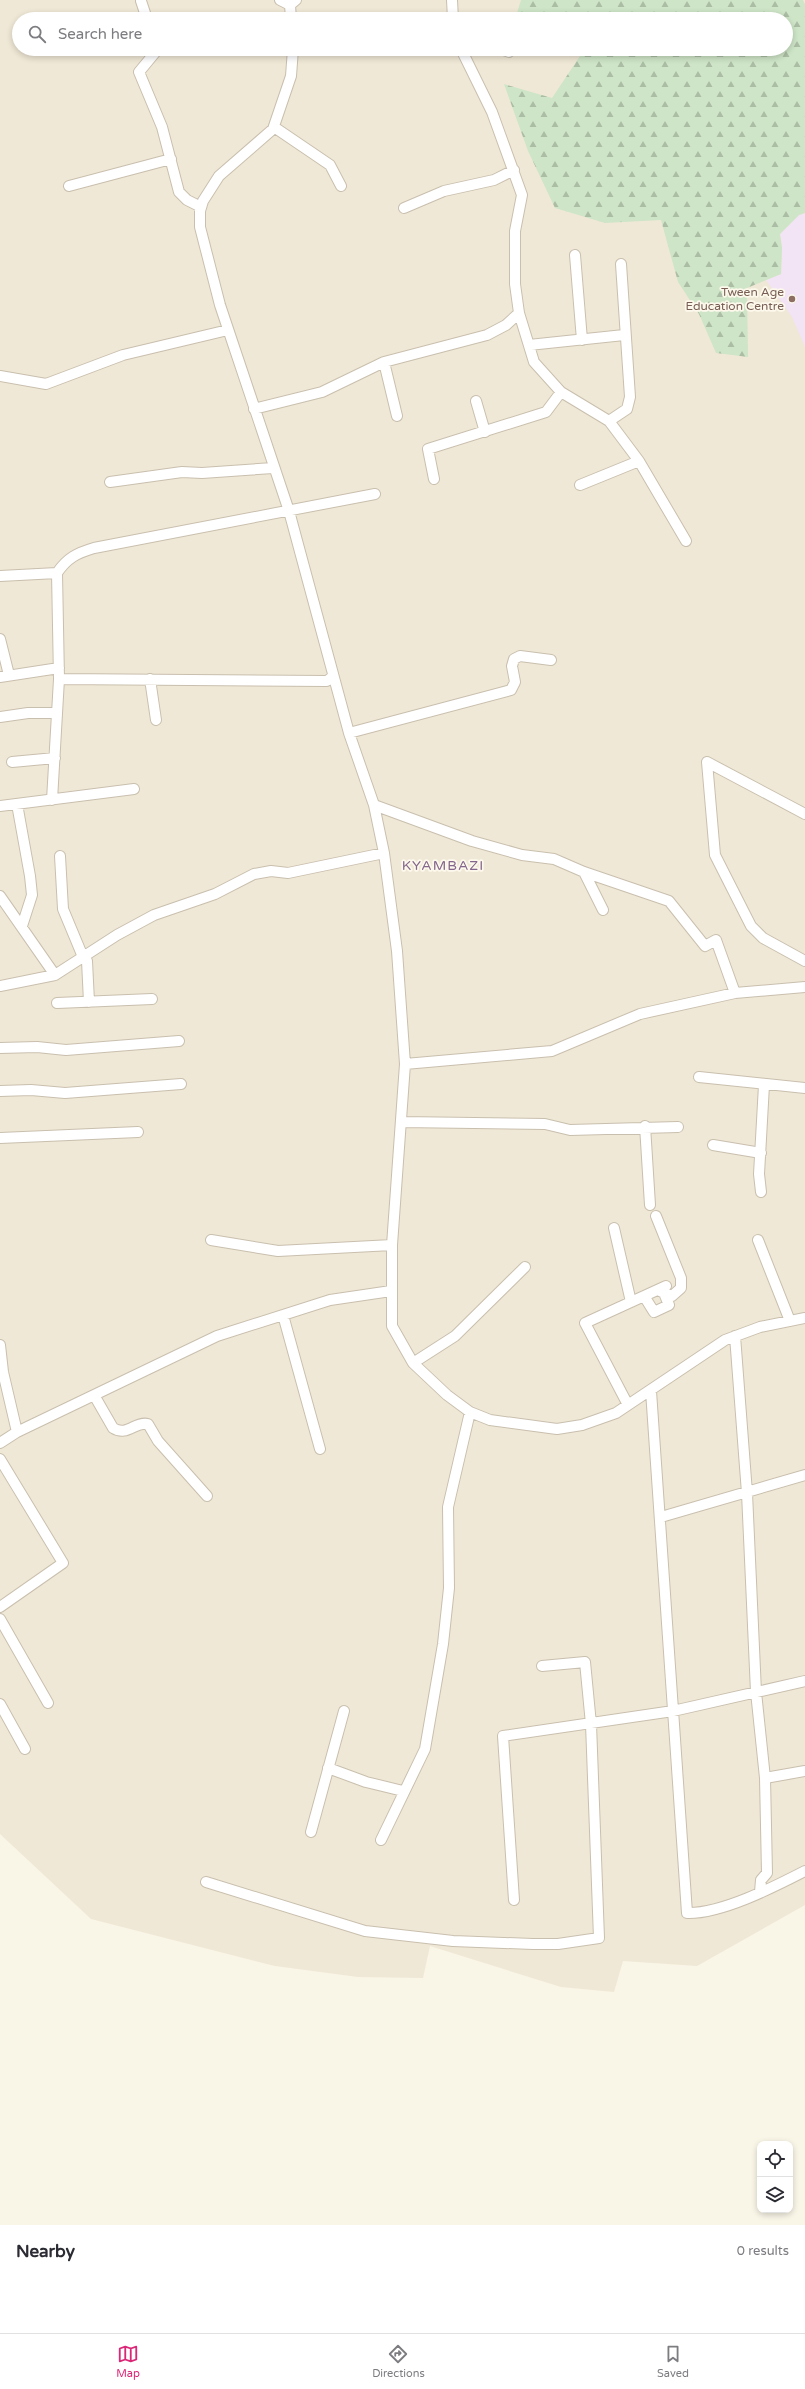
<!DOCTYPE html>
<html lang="en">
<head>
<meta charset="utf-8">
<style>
  :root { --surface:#fff; --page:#f7f7f7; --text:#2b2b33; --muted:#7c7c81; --line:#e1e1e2; --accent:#db2777 }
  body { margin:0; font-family:"Varela Round",sans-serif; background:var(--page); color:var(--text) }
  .controls { position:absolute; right:12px; bottom:12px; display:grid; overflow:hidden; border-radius:8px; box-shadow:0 2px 6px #0003 }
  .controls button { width:36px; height:36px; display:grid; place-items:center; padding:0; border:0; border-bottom:1px solid var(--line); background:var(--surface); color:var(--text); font:20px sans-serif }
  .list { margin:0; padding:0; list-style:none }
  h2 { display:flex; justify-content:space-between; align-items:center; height:52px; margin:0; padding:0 16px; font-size:17px }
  h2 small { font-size:13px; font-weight:400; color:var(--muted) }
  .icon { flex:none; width:22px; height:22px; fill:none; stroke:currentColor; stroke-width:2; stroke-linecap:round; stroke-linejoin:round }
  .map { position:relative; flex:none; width:805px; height:2225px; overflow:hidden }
  .search { position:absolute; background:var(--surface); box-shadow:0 2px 6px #0003; left:12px; right:12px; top:12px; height:44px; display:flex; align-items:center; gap:10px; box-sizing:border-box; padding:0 14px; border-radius:22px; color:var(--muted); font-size:15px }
  .sheet { height:108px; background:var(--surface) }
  nav { display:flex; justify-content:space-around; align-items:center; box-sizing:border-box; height:56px; border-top:1px solid var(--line); background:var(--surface); font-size:11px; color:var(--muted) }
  nav a { display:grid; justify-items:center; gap:2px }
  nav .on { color:var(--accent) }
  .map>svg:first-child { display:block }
  .residential { fill:#f0e8d6; fill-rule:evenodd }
  .education { fill:#f2e3f5 }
  .forest { fill:url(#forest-firs) }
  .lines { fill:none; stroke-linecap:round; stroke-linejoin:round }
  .minor-casing { stroke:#c9bfae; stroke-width:12 }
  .minor { stroke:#fff; stroke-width:10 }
  .education-dot { fill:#8d6e63; stroke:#fcf9ec; stroke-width:1.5 }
  .labels { text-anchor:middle; stroke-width:3.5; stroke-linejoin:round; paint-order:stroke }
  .education-label { font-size:12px; fill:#785e54; stroke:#fcf9ec; text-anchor:end }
  .quarter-label { font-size:14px; letter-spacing:1px; fill:#85668c; stroke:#fcf9ec }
</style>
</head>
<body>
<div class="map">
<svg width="805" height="2225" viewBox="0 0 805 2225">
  <defs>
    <pattern id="forest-firs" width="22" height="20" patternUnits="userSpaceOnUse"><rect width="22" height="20" fill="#cee5c7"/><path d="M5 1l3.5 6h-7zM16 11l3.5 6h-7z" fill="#abbda4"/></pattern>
  </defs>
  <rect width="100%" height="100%" fill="#f9f5e7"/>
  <!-- residential -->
  <path class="residential" d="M0 0H805V1905L697 1966 623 1961 614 1992 561 1987 430 1946 423 1978 358 1977 275 1966 91 1919 0 1834ZM19 19H786V49H19Z"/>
  <!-- education -->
  <path class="education" d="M805 213V347L792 317 766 280 781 274 782 248 780 234 799 215Z"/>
  <!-- forest -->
  <path class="forest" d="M521 0H803L805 4V213L799 215 780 234 782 248 781 274 747 288 748 357 716 353 699 314 678 282 661 220 605 223 555 208 528 151 504 84 552 98 582 53 576 49H786V19H521L516 16Z"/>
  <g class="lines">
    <!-- minor casing -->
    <g class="minor-casing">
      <path id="minor" d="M280 0 290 5
        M452 0 453 19
        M141 1 147 19
        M291 19 290 5 296 0
        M158 49 139 72 162 127 179 192 187 200 201 207
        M293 49 291 76 273 129 219 176 203 201 200 211V227L220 305 289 511 349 733 374 805 384 853 397 951 405 1064 392 1245V1326L413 1363 447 1395 470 1412 490 1420 557 1429 582 1425 616 1413 725 1340 760 1327 805 1318
        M461 49 492 112 522 195 515 231V284L519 313 534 362 561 392 609 421 639 461 686 541
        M501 49 509 52
        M274 127 330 165 341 186
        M69 186 171 159
        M404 208 444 191 494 180 514 170
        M575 255 582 340
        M529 345 624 335
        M384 362 397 416
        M0 376 46 384 123 355 228 330
        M476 401 485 432
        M254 409 322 392 384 362 487 335 506 325 519 313
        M609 421 627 409 630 397 621 264
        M434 479 428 449 546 412 561 392
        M110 482 182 472 202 473 273 468
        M580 485 639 461
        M0 576 57 573
        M0 639 9 675
        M0 677 59 668
        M59 679 327 681 333 676
        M150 679 156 720
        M0 717 28 713H57
        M349 733 511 690 515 682 512 666 514 659 520 656 551 660
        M12 762 55 758
        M707 762 715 855 751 926 763 938 805 961
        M707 762 805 814
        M52 800 59 679 57 573C67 558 77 553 94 548L375 494
        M17 804 30 876 32 895 22 926
        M374 805 472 841 522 855 554 859 584 872 669 901 705 946 716 940 735 993
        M0 806 134 789
        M60 856 63 909 83 957 87 961 89 1002
        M584 872 603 910
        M0 896 55 975
        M0 986 55 975 117 935 154 915 215 894 254 874 271 871 288 873 384 853
        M57 1003 152 999
        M0 1048 37 1047 66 1050 179 1041
        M405 1064 552 1051 640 1014 735 993 805 987
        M699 1077 805 1088
        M0 1091 31 1090 65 1093 181 1084
        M402 1122 545 1124 570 1130 678 1127
        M645 1126 650 1205
        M0 1138 138 1132
        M713 1145 761 1153
        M761 1192 759 1174 764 1085
        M614 1228 631 1302
        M211 1240 278 1251 392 1245
        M758 1240 790 1321
        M644 1296 654 1312 669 1305 664 1293 658 1290 672 1296 681 1288V1278L656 1216
        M283 1315 320 1449
        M735 1336 747 1493 756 1692 765 1778 767 1873 761 1880 760 1892
        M0 1345 3 1372 17 1432
        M413 1363 455 1336 525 1267
        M651 1391 687 1913C721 1914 774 1887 805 1871
        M94 1395 113 1428C127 1437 135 1421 148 1424L158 1441 207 1496
        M628 1405 585 1323 666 1286
        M0 1443 17 1432 217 1336 330 1300 391 1291
        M0 1459 63 1563 0 1607
        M661 1517 805 1475
        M0 1619 48 1703
        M0 1704 25 1749
        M328 1768 366 1782 403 1791
        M765 1778 805 1771
        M311 1832 344 1711
        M381 1840 425 1749 443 1644 449 1588 448 1507 470 1412
        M206 1882 365 1931 453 1941 533 1944H558L599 1938 591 1724 585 1662 542 1666
        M514 1900 503 1736 673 1711 805 1681"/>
    </g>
    <!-- minor -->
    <use href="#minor" class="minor"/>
  </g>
  <!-- markers -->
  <circle class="education-dot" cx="792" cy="299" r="4"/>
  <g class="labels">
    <!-- education labels -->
    <g class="education-label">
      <text x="784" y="296">Tween Age<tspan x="784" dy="14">Education Centre</tspan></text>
    </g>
    <!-- quarter labels -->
    <g class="quarter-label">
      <text x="443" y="870">KYAMBAZI</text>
    </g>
  </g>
</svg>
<div class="controls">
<button><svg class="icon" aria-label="locate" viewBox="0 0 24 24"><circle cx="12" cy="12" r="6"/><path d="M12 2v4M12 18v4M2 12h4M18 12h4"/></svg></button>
<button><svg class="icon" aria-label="layers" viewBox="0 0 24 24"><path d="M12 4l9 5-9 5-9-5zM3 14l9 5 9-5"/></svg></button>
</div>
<div class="search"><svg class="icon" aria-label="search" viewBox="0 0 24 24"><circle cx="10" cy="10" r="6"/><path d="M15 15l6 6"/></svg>Search here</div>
</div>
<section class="sheet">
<h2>Nearby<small>0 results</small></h2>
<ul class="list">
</ul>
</section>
<nav>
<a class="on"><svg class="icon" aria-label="map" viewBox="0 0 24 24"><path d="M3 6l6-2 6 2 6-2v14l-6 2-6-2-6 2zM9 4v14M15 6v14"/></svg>Map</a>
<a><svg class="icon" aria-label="directions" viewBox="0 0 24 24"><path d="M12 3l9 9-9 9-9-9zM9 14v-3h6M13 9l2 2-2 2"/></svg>Directions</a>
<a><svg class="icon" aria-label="saved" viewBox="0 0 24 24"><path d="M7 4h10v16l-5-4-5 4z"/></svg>Saved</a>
</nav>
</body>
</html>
